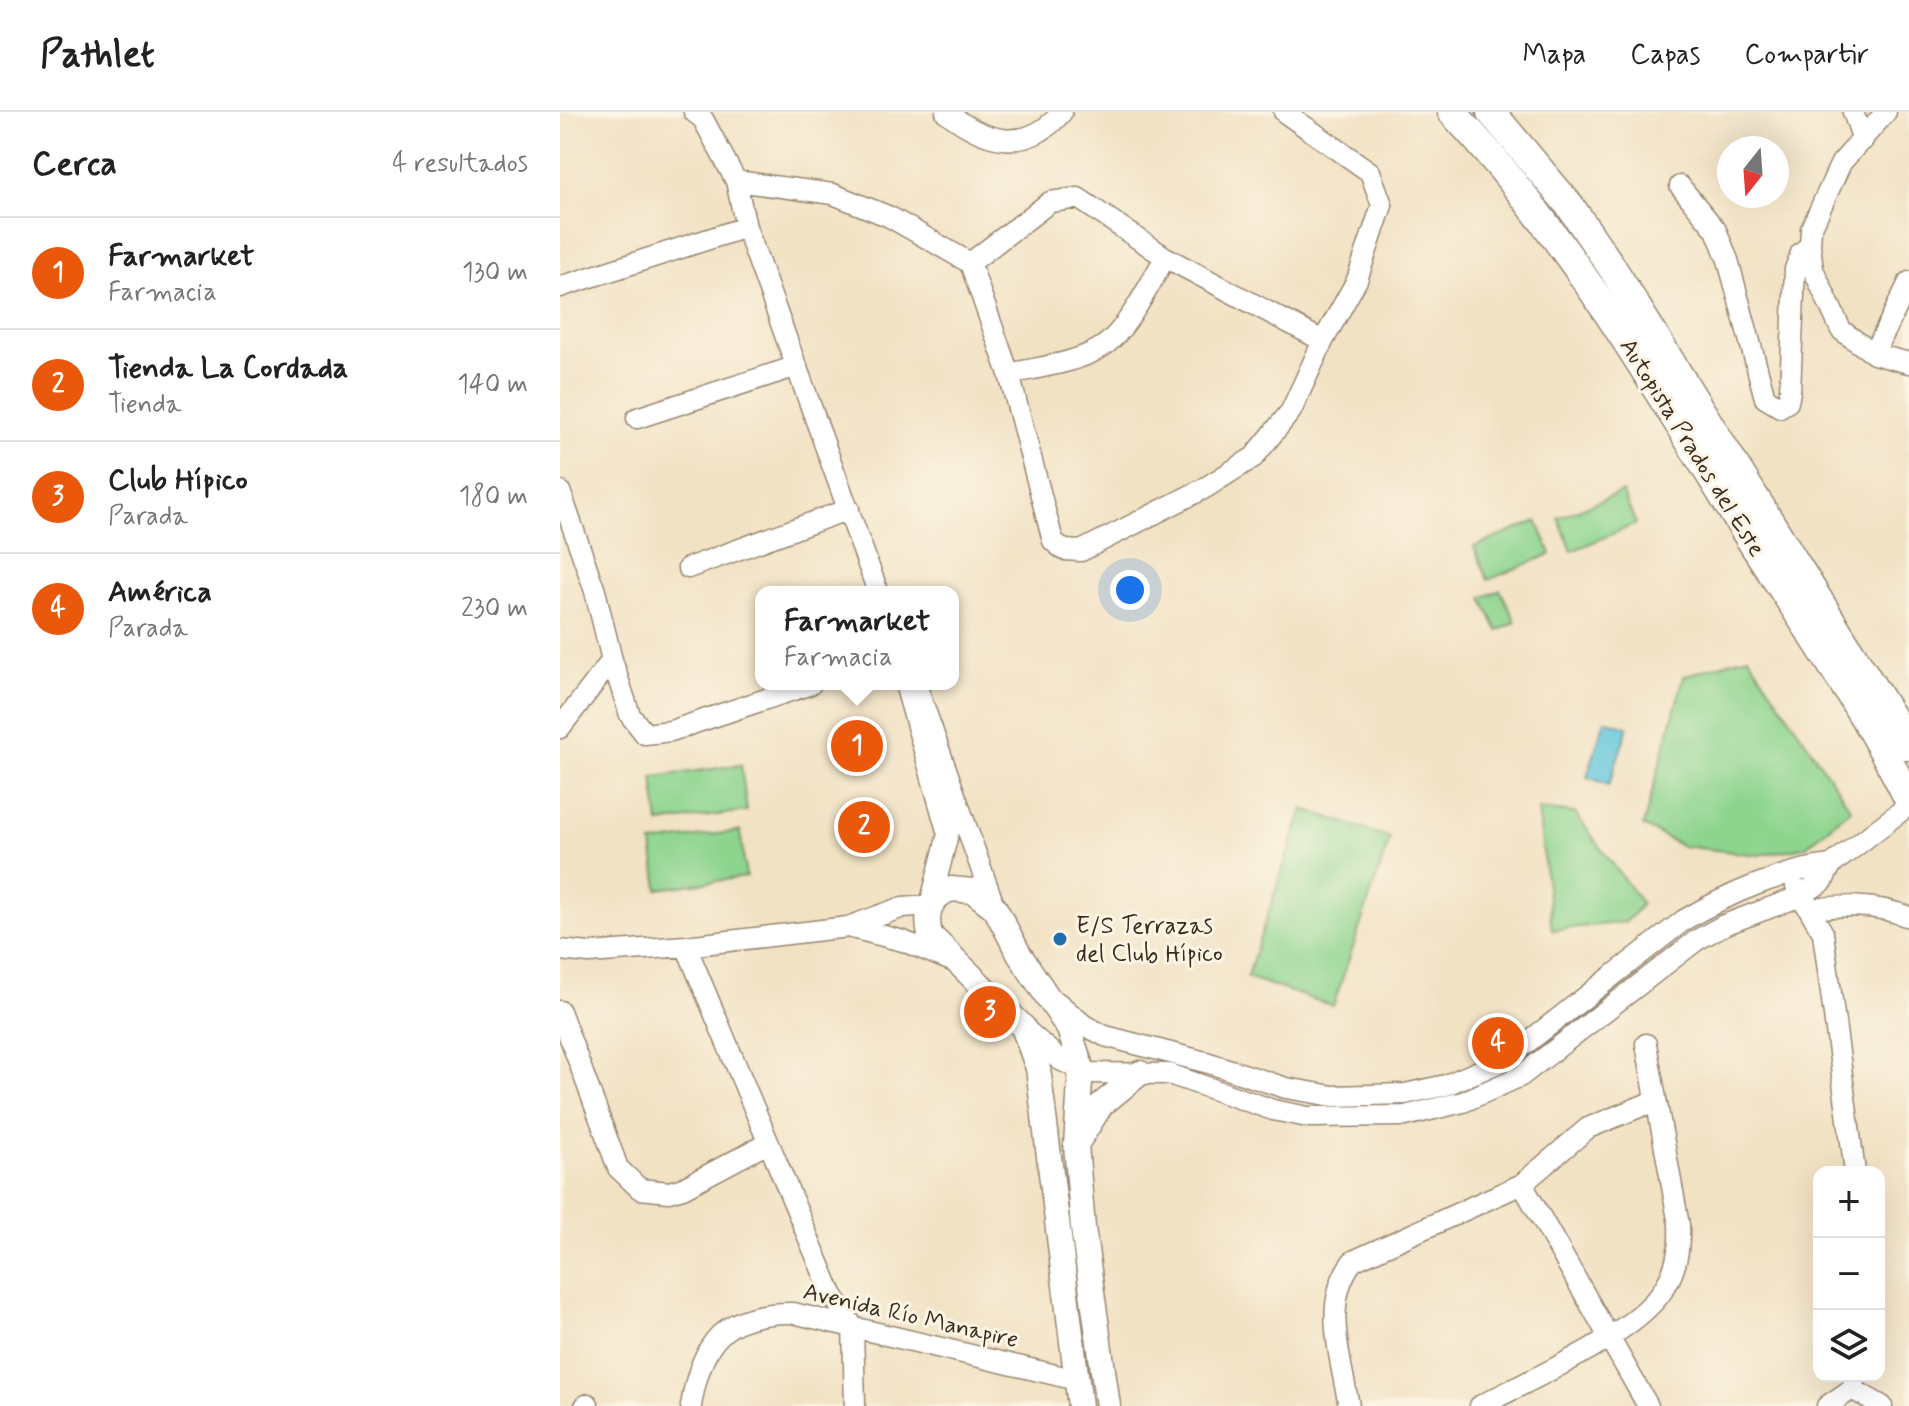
<!DOCTYPE html>
<html lang="es">
<head>
<meta charset="utf-8">
<style>
  :root { --surface:#fff; --page:#f2f2f2; --text:#222; --muted:#767676; --line:#e0e0e0; --accent:#ea580c }
  body { margin:0; font-family:Mynerve,sans-serif; background:var(--page); color:var(--text) }
  .controls { position:absolute; right:24px; bottom:24px; display:grid; overflow:hidden; border-radius:16px; box-shadow:0 8px 32px #0002 }
  .controls button { width:72px; height:72px; display:grid; place-items:center; padding:0; border:0; border-bottom:2px solid var(--line); background:var(--surface); color:var(--text); font:40px sans-serif }
  .compass { position:absolute; left:1157px; top:24px; width:72px; height:72px; border-radius:50%; background:var(--surface); box-shadow:0 8px 32px #0002; rotate:197deg }
  .you { position:absolute; left:570px; top:478px; width:28px; height:28px; margin:-20px; border:6px solid #fff; border-radius:50%; background:#1a73e8; box-shadow:0 0 0 12px #1a73e833 }
  .badge { display:grid; place-items:center; width:52px; height:52px; border-radius:50%; background:var(--accent); color:#fff; font-size:26px; font-weight:700 }
  .pin { position:absolute; translate:-50% -50%; border:4px solid #fff; box-shadow:0 2px 8px #0006 }
  .popup { position:absolute; left:195px; top:474px; width:204px; height:104px; box-sizing:border-box; display:grid; place-content:center; border-radius:16px; background:var(--surface); filter:drop-shadow(0 2px 6px #0005); font-size:26px; white-space:nowrap; color:var(--muted) }
  .popup b { font-size:30px; color:var(--text) }
  .popup::after { content:''; position:absolute; left:50%; top:100%; margin-left:-16px; border:16px solid transparent; border-top-color:var(--surface) }
  .list { margin:0; padding:0; list-style:none }
  h2 { display:flex; justify-content:space-between; align-items:center; height:104px; margin:0; padding:0 32px; font-size:34px }
  h2 small { font-size:26px; font-weight:400; color:var(--muted) }
  .list li { display:grid; grid-template-columns:52px 1fr auto; gap:24px; align-items:center; box-sizing:border-box; height:112px; padding:0 32px; border-top:2px solid var(--line) }
  .list b { display:block; font-size:30px; white-space:nowrap }
  .list p { margin:0; font-size:26px; white-space:nowrap; color:var(--muted) }
  .list em { font-size:26px; font-style:normal; color:var(--muted) }
  .icon { flex:none; width:44px; height:44px; fill:none; stroke:currentColor; stroke-width:2; stroke-linecap:round; stroke-linejoin:round }
  .map { position:relative; flex:none; width:1349px; height:1294px; overflow:hidden }
  header { display:flex; align-items:center; gap:48px; box-sizing:border-box; height:112px; padding:0 40px; background:var(--surface); border-bottom:2px solid var(--line) }
  header strong { font-size:38px }
  nav { display:flex; gap:44px; margin-inline-start:auto; font-size:28px }
  main { display:flex }
  aside { flex:1; background:var(--surface) }
  .map>svg:first-child { display:block }
  .green { fill:#8dd48e; stroke:#647f56; stroke-width:2 }
  .water { fill:#5fc6dc; stroke:#4d787d; stroke-width:2 }
  .lines { fill:none; stroke-linecap:round; stroke-linejoin:round }
  .minor-casing { stroke:#968671; stroke-width:23 }
  .major-casing { stroke:#968671; stroke-width:27 }
  .highway-casing { stroke:#968671; stroke-width:31 }
  .minor { stroke:#fff; stroke-width:20 }
  .major { stroke:#fff; stroke-width:24 }
  .highway { stroke:#fff; stroke-width:28 }
  .poi-dot { fill:#1f6fb2; stroke:#fcf5e5; stroke-width:3 }
  .labels { text-anchor:middle; stroke-width:6; stroke-linejoin:round; paint-order:stroke }
  .street-label { font-size:24px; fill:#3b2a1e; stroke:#fcf5e5 }
  .poi-label { font-size:24px; fill:#3b2a1e; stroke:#fcf5e5; text-anchor:start }
</style>
</head>
<body>
<header>
<strong>Pathlet</strong>
<nav><a>Mapa</a><a>Capas</a><a>Compartir</a></nav>
</header>
<main>
<aside>
<h2>Cerca<small>4 resultados</small></h2>
<ul class="list">
<li><span class="badge">1</span><div><b>Farmarket</b><p>Farmacia</p></div><em>130 m</em></li>
<li><span class="badge">2</span><div><b>Tienda La Cordada</b><p>Tienda</p></div><em>140 m</em></li>
<li><span class="badge">3</span><div><b>Club Hípico</b><p>Parada</p></div><em>180 m</em></li>
<li><span class="badge">4</span><div><b>América</b><p>Parada</p></div><em>230 m</em></li>
</ul>
</aside>
<div class="map">
<svg width="1349" height="1294" viewBox="0 0 1349 1294">
  <rect width="100%" height="100%" fill="#fcf5e5"/>
  <filter id="ink" filterUnits="userSpaceOnUse"><feTurbulence type="fractalNoise" baseFrequency=".0125" numOctaves="2"/><feDisplacementMap in="SourceGraphic" scale="16" xChannelSelector="R" yChannelSelector="G"/><feConvolveMatrix kernelMatrix="1 2 1 2 8 2 1 2 1" color-interpolation-filters="sRGB"/></filter>
  <filter id="wash" filterUnits="userSpaceOnUse"><feTurbulence type="fractalNoise" baseFrequency=".006" numOctaves="4" result="noise"/><feDisplacementMap in="SourceGraphic" scale="32" xChannelSelector="R" yChannelSelector="G"/><feGaussianBlur stdDeviation="1.8" result="paint"/><feColorMatrix in="noise" values="0 0 0 0 0 0 0 0 0 0 0 0 0 0 0 0 0 1.4 0 .05"/><feComposite in="paint" operator="in"/></filter>
  <g filter="url(#wash)">
    <rect width="100%" height="100%" fill="#f2e2c4"/>
    <!-- green -->
    <path class="green" d="M1062 380 1076 412 1012 439 998 406Z
      M977 409 991 442 928 468 914 435Z
      M940 478 956 510 938 519 922 486Z
      M1188 544 1291 697 1245 735 1199 743 1122 734 1083 714 1124 564Z
      M181 653 187 699 99 711 93 665Z
      M743 697 830 726 773 894 687 865Z
      M978 697 1015 701 1082 792 1066 810 992 818Z
      M180 719 186 765 98 777 92 731Z"/>
    <!-- water -->
    <path class="water" d="M1045 608 1068 615 1049 673 1027 665Z"/>
  </g>
  <g filter="url(#ink)">
    <g class="lines">
      <!-- minor casing -->
      <g class="minor-casing">
        <path id="minor" d="M134 0 143 7 176 69 186 115 318 480
          M386 0C426 31 467 42 502 0
          M1293 0 1303 28
          M1326 0 1281 51 1251 117 1250 133 1253 157 1281 218 1314 242 1349 251
          M176 69 273 82 330 105 410 151 449 262 493 429 504 438 521 439 645 376 694 345 731 299 763 229 797 168 822 93 810 60 724 0
          M1120 74 1156 118 1168 148 1205 286 1220 295 1228 290 1230 280 1235 157 1241 141 1250 133
          M410 151 490 90 518 86 605 145 763 229
          M0 175 186 115
          M1314 242 1349 170
          M449 262C479 255 520 251 545 233 567 217 592 169 605 145
          M77 306 237 254
          M0 379 35 479 52 548 0 616
          M128 456 289 397
          M52 548 70 603 85 622 111 619 251 572
          M356 572 435 796
          M1236 775 1263 821 1295 1060
          M1251 797C1286 793 1315 792 1349 805
          M288 815 343 829 392 849
          M126 834 272 1182 293 1215
          M0 838 29 841 126 834 288 815 343 795 370 793 388 722 345 572
          M497 890 524 913 545 924 649 951 726 976 773 984 845 982 886 973 945 948 1124 808C1166 783 1223 758 1271 753
          M0 899 58 1056 80 1077 109 1080 123 1076 208 1031
          M463 915 500 948 529 961 609 962 713 998 748 1005 845 1004 903 990 961 964 1137 828 1164 813 1241 784 1263 769 1271 753 1349 693
          M962 1072 1088 1294
          M293 1215 295 1294
          M1292 1277 1322 1294
          M25 1294 28 1292
          M131 1294C141 1229 165 1200 233 1201L517 1268
          M789 1294C781 1248 761 1189 793 1149L962 1072 1028 1016 1094 989
          M920 1294C969 1268 1074 1223 1103 1178 1117 1157 1120 1137 1119 1113L1086 932
          M1267 1294 1292 1277 1297 1264"/>
      </g>
      <!-- major casing -->
      <g class="major-casing">
        <path id="major" d="M517 1031 541 993 580 961
          M520 1294 478 956 463 915 370 823C365 801 369 786 391 777L413 779 435 796 459 842 509 917 521 955 516 1033 523 1116 548 1294"/>
      </g>
      <!-- highway casing -->
      <g class="highway-casing">
        <path id="highway" d="M892 0C1008 124 1092 269 1181 413 1238 503 1302 592 1349 688
          M931 0 1010 94 1051 154 1349 634"/>
      </g>
      <!-- minor -->
      <use href="#minor" class="minor"/>
      <!-- major -->
      <use href="#major" class="major"/>
      <!-- highway -->
      <use href="#highway" class="highway"/>
    </g>
  </g>
  <!-- markers -->
  <circle class="poi-dot" cx="500" cy="827" r="8"/>
  <g class="labels">
    <!-- street labels -->
    <g class="street-label">
      <text transform="translate(1133 335) rotate(58)" y="8">Autopista Prados del Este</text>
      <text transform="translate(351 1203) rotate(13)" y="8">Avenida Río Manapire</text>
    </g>
    <!-- poi labels -->
    <g class="poi-label">
      <text x="516" y="821">E/S Terrazas<tspan x="516" dy="28">del Club Hípico</tspan></text>
    </g>
  </g>
</svg>
<div class="controls">
<button>+</button>
<button>−</button>
<button><svg class="icon" aria-label="layers" viewBox="0 0 24 24"><path d="M12 4l9 5-9 5-9-5zM3 14l9 5 9-5"/></svg></button>
</div>
<svg class="compass" viewBox="-18 -18 36 36"><path d="M0-13l5 13h-10z" fill="#e53935"/><path d="M0 13l5-13h-10z" fill="#767676"/></svg>
<div class="you"></div>
<div class="pin badge" style="left:297px;top:634px">1</div>
<div class="popup"><b>Farmarket</b>Farmacia</div>
<div class="pin badge" style="left:304px;top:715px">2</div>
<div class="pin badge" style="left:430px;top:900px">3</div>
<div class="pin badge" style="left:938px;top:931px">4</div>
</div>
</main>
</body>
</html>
